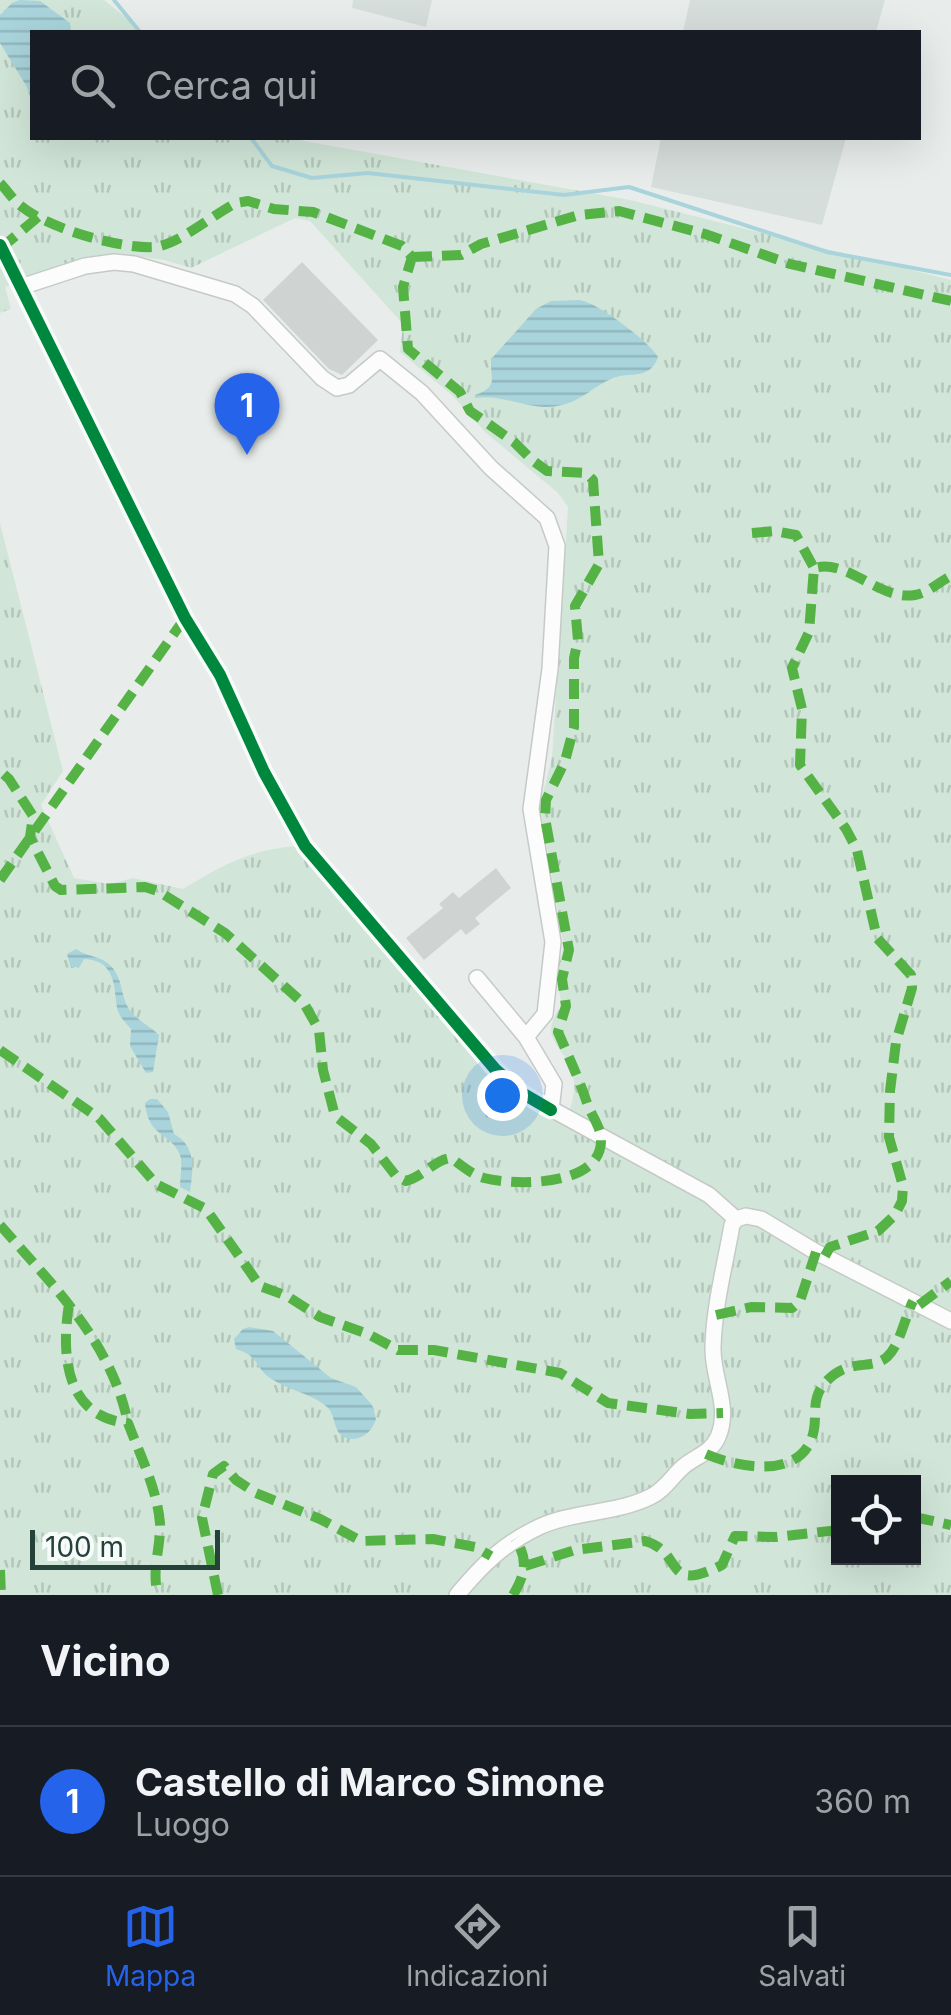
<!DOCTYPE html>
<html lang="it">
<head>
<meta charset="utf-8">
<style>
  :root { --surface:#171b24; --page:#20242c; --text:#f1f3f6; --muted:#9ea1a6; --line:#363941; --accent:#2563eb }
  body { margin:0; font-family:Inter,sans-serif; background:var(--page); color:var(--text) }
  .controls { position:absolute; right:30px; bottom:30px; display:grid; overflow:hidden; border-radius:0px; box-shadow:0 10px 40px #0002 }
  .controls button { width:90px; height:90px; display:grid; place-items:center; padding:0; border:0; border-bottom:2px solid var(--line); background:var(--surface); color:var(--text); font:50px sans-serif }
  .scale { position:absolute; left:30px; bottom:25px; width:190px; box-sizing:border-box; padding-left:10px; border:5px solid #24423a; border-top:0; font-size:28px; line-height:35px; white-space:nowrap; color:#24423a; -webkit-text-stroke:8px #f7fbf9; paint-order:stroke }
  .you { position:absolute; left:502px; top:1095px; width:35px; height:35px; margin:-25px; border:8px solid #fff; border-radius:50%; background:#1a73e8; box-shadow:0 0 0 15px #1a73e833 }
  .badge { display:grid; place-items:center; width:65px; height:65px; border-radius:50%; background:var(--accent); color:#fff; font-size:32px; font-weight:700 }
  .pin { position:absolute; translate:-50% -82px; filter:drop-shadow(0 2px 5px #0008) }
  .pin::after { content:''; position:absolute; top:52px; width:35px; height:30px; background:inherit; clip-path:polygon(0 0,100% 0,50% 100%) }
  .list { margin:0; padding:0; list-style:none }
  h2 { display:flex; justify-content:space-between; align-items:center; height:130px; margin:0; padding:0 40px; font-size:42px }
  h2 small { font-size:32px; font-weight:400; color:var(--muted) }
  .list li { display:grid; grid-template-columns:65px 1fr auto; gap:30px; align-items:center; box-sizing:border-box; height:150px; padding:0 40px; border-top:2px solid var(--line) }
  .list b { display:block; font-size:38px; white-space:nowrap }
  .list p { margin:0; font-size:32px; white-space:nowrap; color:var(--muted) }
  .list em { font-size:32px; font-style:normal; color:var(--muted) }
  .icon { flex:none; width:55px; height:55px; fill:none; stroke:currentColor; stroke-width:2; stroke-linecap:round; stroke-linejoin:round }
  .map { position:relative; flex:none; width:951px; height:1595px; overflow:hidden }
  .search { position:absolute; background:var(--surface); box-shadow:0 10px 40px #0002; left:30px; right:30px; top:30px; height:110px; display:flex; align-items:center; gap:25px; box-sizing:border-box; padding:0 35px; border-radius:0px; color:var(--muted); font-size:38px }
  .sheet { height:280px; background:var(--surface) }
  nav { display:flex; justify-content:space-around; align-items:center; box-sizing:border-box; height:140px; border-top:2px solid var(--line); background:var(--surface); font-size:28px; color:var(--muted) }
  nav a { display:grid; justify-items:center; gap:5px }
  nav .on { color:var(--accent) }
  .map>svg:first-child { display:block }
  .built { fill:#d6dedb }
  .grass { fill:url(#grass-tufts); fill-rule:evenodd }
  .water { fill:url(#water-rules) }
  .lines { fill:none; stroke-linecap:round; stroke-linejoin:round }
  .stream { stroke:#a9d4db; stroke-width:4 }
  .building { fill:#cfd4d2 }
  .minor-casing { stroke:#c5cac8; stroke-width:18 }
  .minor { stroke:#fcfcfc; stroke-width:15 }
  .quiet { stroke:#55b346; stroke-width:10; stroke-dasharray:20 10; stroke-linecap:butt }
  .cycleway-casing { stroke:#f7fbf9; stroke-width:19 }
  .cycleway { stroke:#00873e; stroke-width:12 }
</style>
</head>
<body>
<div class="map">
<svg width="951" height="1595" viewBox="0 0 951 1595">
  <defs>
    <pattern id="grass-tufts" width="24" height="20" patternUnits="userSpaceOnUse" patternTransform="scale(2.5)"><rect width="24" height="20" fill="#d1e6d8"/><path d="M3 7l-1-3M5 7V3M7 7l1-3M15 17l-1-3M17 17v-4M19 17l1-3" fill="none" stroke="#b3c6ba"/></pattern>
    <pattern id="water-rules" width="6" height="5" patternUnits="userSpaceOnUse" patternTransform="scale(2.5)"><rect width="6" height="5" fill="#a9d4db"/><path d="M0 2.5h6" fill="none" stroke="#91b7bd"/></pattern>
  </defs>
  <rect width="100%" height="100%" fill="#e8edeb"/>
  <!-- built -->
  <path class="built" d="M353 0H432L426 27 352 8Z
    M690 0H885L876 32H683Z
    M661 138H846L822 225 651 187Z"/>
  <!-- grass -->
  <path class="grass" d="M0 0H104L144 32H32V138H288L630 200 951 280V1595H0V523L63 771 41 805 74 878 110 884 133 878 183 889C222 865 249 850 296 846L488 1069 522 1102 565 1124C570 1109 577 1092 573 1076 566 1045 535 1040 562 1005L555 974 564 947 540 806 552 757 568 507 558 493 485 432 453 396 400 352 403 324 310 221 295 218 191 268 164 260 116 253 84 257 5 287 11 309 0 313ZM838 1482H914V1558H838Z"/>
  <!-- water -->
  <path class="water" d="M20 0 40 1 70 23 71 32H32V104L27 87 0 43V15L12 3Z
    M579 300C596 301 651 343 658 357 649 382 630 370 611 379 594 386 581 401 562 405 531 413 505 393 475 398V395C503 385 486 376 493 357L536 309 551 301Z
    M76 949C87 957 100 955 111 966 123 979 120 994 129 1009 137 1021 149 1025 159 1035L153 1072 146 1073 130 1046 131 1029C126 1023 119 1017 117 1008 114 985 115 960 84 959L80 966 71 968 67 954Z
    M150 1099H157L168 1112 174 1134C197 1147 193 1169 190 1192L180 1187C180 1177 183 1164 180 1155 172 1133 148 1138 145 1103Z
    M249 1327 273 1331 331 1378 356 1387 372 1405 376 1419C372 1432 361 1442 346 1438 332 1433 337 1415 326 1406 310 1393 287 1390 270 1378 254 1367 261 1357 236 1349L234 1339 243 1329Z"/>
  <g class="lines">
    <!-- stream -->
    <path class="stream" d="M114 0 140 32
      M251 138 272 166 312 178 368 173 564 195 629 187 827 252 951 275"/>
  </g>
  <!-- building -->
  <path class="building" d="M302 262 378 340 342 375 329 369 263 300Z
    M496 868 511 888 475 918 480 924 466 935 461 929 424 960 406 938 443 908 439 904 453 892 459 898Z"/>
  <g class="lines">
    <!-- minor casing -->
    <g class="minor-casing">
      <path id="minor" d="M0 245 185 618 220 675 264 772 305 846 495 1069 522 1093 709 1195 736 1219
        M21 287 85 266 114 262 134 264 235 294 253 306 322 378 337 388 349 385 380 359 422 393 491 468 547 518 557 546 550 669 531 809 553 942 545 1014 526 1037
        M477 978 526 1037 554 1084 551 1110
        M457 1595C482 1565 503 1544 539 1527 574 1511 615 1514 650 1497 665 1490 672 1476 684 1466 696 1456 711 1453 718 1437 731 1407 712 1378 713 1347 714 1306 725 1265 732 1225L736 1219 746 1216 761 1219 816 1252 951 1321"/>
    </g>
    <!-- minor -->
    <use href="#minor" class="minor"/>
    <!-- quiet -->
    <path class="quiet" d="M0 183C7 190 13 200 21 206 47 228 120 249 154 247 178 245 214 214 236 203L248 201 274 209 313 212 402 246 412 257 403 287 408 349 460 392 470 411 514 442 532 460 547 471 586 473 593 480 599 564 575 606 578 640 574 658V727L565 761 546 800 545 818 569 950 562 979 566 1006 558 1032C569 1058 578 1076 587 1103 591 1115 601 1127 601 1139 603 1187 515 1186 484 1178 472 1175 461 1165 451 1158 434 1160 424 1176 406 1181L396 1176 371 1144 335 1116 323 1070 319 1030 305 1005 225 933 158 891 145 887 61 890 55 886 30 837 33 816 9 779 0 771
      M0 249 38 217
      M412 257 461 255 481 244 579 215 619 211 705 234 790 264 951 301
      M752 533 775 531 796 535 814 568
      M0 880 185 618
      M0 1050 99 1118 156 1184 206 1209 260 1286 287 1296 320 1317 368 1334 398 1350H434L560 1373 608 1403 690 1414 723 1413
      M0 1225C53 1286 111 1341 128 1423
      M825 1256 830 1247 878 1231 895 1215 902 1201 903 1186 889 1137 890 1091 896 1042 912 988 911 975 877 938 857 850 846 829 800 765 802 709 792 668 809 632 814 568C848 558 879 601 915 595 928 593 939 582 951 576
      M69 1304C61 1355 65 1417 128 1423 140 1455 157 1489 160 1523 161 1548 151 1570 158 1595
      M919 1305 951 1281
      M716 1315 751 1307 792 1308 800 1301 816 1252
      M706 1454C738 1468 801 1480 813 1434 818 1415 810 1400 825 1383 847 1357 871 1371 887 1357 900 1345 905 1317 913 1301
      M914 1517 951 1525
      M525 1566 575 1550 645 1541C685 1552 662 1595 722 1565L735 1536 776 1537 838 1530
      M0 1570 1 1595
      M218 1595 202 1518 213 1474 224 1466 236 1480 256 1493 320 1519 361 1541 433 1539 475 1547 491 1556
      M513 1595C525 1575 529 1559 515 1539"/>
    <!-- cycleway casing -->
    <g class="cycleway-casing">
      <path id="cycleway" d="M0 245 185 618 220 675 264 772 305 846 495 1069 522 1093 551 1110"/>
    </g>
    <!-- cycleway -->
    <use href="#cycleway" class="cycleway"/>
  </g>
</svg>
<div class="controls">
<button><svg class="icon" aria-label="locate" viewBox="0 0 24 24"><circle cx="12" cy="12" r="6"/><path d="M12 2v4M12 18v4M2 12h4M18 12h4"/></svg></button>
</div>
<div class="scale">100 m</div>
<div class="you"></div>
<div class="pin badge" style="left:247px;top:455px">1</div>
<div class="search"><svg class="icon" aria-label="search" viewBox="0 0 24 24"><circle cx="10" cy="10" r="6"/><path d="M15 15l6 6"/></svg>Cerca qui</div>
</div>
<section class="sheet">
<h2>Vicino<small></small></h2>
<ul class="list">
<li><span class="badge">1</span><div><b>Castello di Marco Simone</b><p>Luogo</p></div><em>360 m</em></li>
</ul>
</section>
<nav>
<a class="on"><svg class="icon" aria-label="map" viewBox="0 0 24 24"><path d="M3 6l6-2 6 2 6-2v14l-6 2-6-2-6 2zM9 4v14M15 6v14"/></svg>Mappa</a>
<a><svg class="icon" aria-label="directions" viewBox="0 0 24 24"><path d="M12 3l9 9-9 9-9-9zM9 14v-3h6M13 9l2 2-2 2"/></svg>Indicazioni</a>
<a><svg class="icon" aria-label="saved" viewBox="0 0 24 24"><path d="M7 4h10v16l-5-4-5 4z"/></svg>Salvati</a>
</nav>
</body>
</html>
